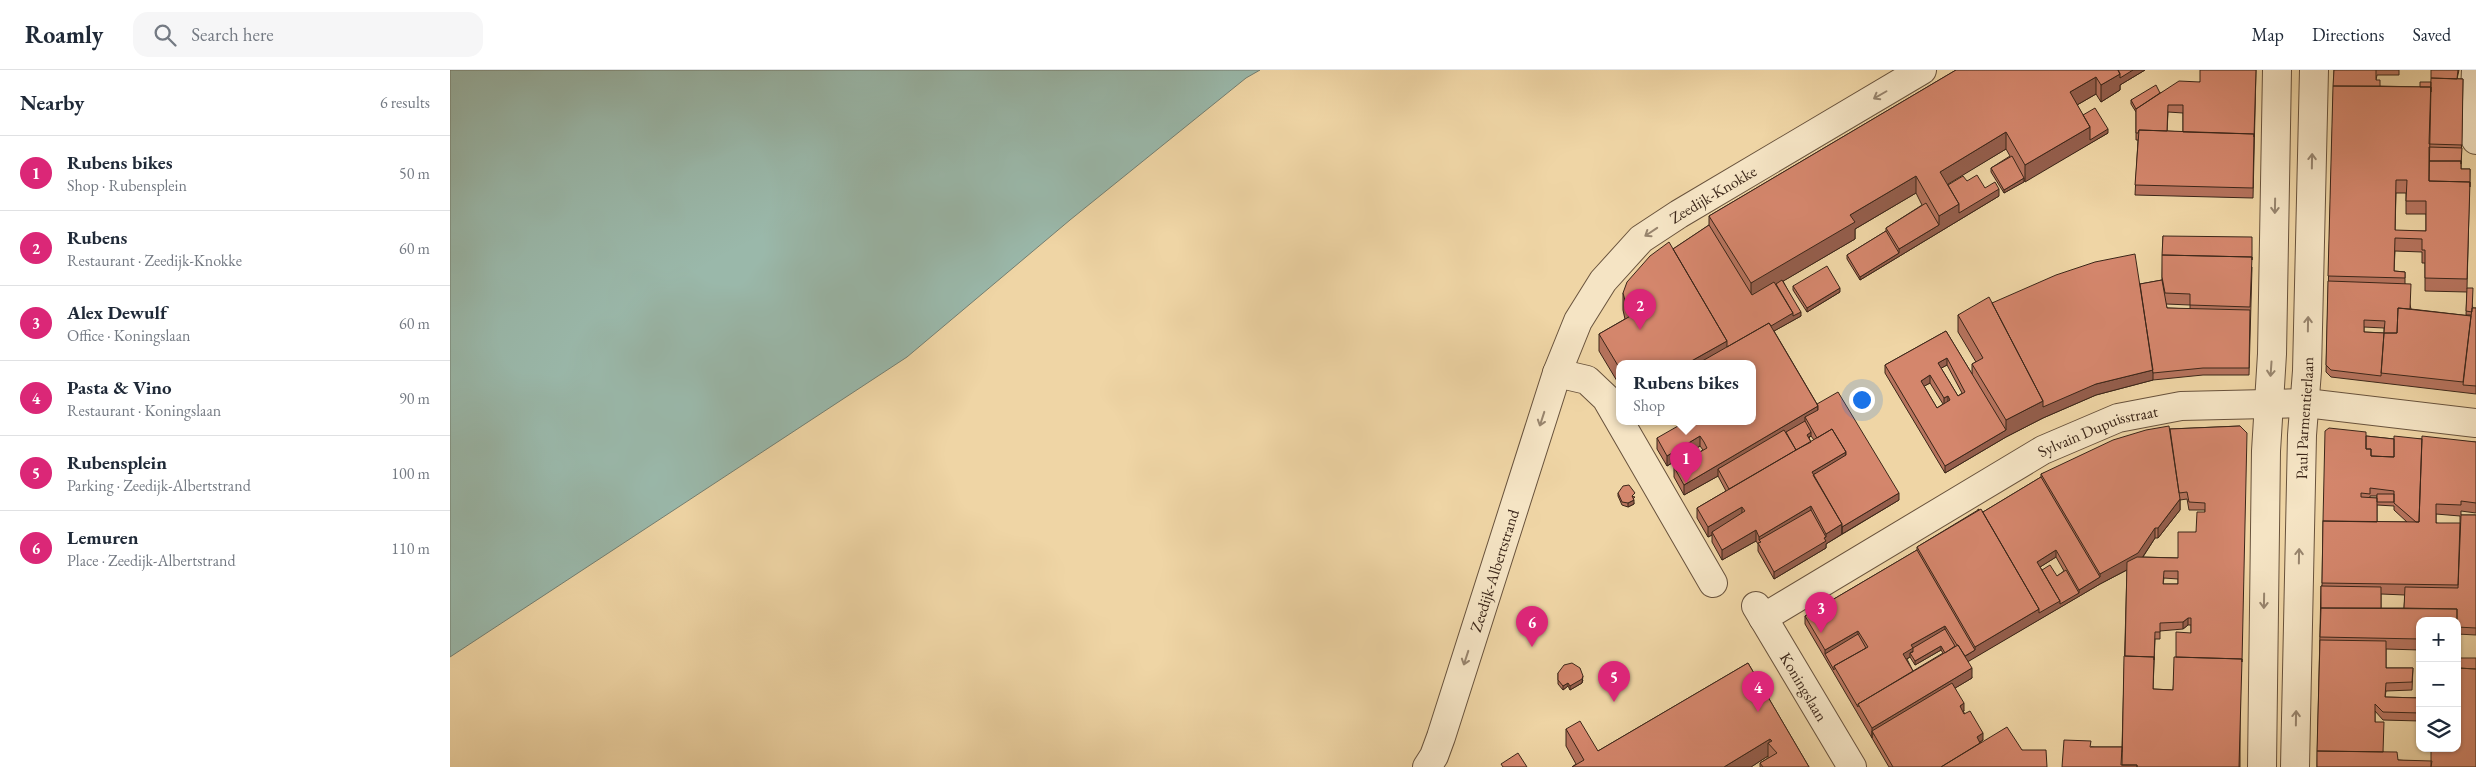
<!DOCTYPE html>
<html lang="en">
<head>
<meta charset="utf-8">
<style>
  :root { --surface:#fff; --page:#f6f6f7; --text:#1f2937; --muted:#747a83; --line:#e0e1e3; --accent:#db2777 }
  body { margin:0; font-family:"EB Garamond",serif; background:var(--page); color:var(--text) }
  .controls { position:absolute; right:15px; bottom:15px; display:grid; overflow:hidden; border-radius:10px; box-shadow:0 1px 4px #0004 }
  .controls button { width:45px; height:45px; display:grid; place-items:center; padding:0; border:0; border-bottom:1px solid var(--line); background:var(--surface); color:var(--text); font:25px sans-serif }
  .you { position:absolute; left:1411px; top:329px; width:18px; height:18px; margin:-12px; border:4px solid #fff; border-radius:50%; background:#1a73e8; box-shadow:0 0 0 8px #1a73e833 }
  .badge { display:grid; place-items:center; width:32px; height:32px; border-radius:50%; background:var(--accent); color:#fff; font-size:16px; font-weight:700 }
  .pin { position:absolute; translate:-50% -41px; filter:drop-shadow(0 1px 2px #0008) }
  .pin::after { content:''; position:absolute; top:26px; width:18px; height:15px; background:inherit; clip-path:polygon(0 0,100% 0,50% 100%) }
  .popup { position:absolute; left:1166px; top:290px; width:140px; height:65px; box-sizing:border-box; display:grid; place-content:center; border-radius:10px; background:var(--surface); filter:drop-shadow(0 1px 4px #0005); font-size:16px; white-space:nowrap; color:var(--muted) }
  .popup b { font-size:19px; color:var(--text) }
  .popup::after { content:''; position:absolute; left:50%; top:100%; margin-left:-10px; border:10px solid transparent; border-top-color:var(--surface) }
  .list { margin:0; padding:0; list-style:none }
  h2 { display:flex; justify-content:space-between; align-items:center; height:65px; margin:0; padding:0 20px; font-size:21px }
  h2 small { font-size:16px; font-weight:400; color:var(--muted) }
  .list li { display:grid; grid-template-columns:32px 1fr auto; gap:15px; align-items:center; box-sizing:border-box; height:75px; padding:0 20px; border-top:1px solid var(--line) }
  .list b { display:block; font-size:19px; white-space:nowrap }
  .list p { margin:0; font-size:16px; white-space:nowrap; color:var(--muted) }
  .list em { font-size:16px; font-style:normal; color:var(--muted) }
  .icon { flex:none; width:28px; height:28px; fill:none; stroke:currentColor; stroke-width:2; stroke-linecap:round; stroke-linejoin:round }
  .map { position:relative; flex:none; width:2026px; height:697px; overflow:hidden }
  header { display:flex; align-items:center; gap:30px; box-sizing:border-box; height:70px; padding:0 25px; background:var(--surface); border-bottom:1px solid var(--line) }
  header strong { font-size:24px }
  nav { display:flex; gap:28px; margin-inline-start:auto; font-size:18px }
  .search { width:350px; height:45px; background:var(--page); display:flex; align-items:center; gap:12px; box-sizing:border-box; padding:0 18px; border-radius:15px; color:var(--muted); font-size:19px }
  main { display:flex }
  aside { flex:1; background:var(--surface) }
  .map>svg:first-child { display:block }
  .water { fill:#9ab8aa; stroke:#747e70 }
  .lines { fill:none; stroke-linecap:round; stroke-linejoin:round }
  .minor-casing { stroke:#68523c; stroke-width:30 }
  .minor { stroke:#f5e4c4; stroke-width:28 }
  .wall { fill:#b6735d; stroke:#3b2619; fill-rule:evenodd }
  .shaded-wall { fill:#945e4c; stroke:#3b2619 }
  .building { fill:#d4866c; stroke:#3b2619; fill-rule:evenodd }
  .oneway { stroke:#98856e }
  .labels { text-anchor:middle; stroke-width:5; stroke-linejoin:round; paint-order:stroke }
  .street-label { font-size:16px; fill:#3b2619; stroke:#f5e4c4 }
</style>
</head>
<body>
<header>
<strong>Roamly</strong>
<div class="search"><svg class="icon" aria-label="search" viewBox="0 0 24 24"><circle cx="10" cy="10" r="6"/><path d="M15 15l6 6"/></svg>Search here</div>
<nav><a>Map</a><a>Directions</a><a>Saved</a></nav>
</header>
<main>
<aside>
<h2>Nearby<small>6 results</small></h2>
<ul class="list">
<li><span class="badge">1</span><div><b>Rubens bikes</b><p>Shop · Rubensplein</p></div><em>50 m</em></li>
<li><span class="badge">2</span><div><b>Rubens</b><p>Restaurant · Zeedijk-Knokke</p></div><em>60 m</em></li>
<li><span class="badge">3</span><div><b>Alex Dewulf</b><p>Office · Koningslaan</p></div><em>60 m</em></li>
<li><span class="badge">4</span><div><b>Pasta &amp; Vino</b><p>Restaurant · Koningslaan</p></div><em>90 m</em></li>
<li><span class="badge">5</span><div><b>Rubensplein</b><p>Parking · Zeedijk-Albertstrand</p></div><em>100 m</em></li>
<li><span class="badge">6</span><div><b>Lemuren</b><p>Place · Zeedijk-Albertstrand</p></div><em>110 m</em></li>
</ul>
</aside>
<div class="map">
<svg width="2026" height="697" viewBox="0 0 2026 697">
  <rect width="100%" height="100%" fill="#efd5a5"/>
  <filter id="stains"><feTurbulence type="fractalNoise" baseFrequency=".004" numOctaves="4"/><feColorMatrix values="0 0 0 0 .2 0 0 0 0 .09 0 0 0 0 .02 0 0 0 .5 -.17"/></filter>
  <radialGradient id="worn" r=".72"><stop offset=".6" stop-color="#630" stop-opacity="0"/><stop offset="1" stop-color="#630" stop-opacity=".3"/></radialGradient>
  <!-- water -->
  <path class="water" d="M0 0H810L796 8 620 150 457 287 0 587Z"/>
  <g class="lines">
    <!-- minor casing -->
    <g class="minor-casing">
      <g id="minor">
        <path d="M2026 0 2023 65 2026 70"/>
        <path d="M1107 303 1137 310 1156 328 1263 513"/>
        <path id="s1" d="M1306 536 1402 697"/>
        <path id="s2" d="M1313 548 1593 380 1668 348 1731 336 1856 333 2026 353"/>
        <path id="s3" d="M977 697 984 686 991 667 1107 303 1128 251 1153 211 1191 169 1229 144 1472 0"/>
        <path d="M1812 697 1816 381 1822 284 1827 0"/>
        <path id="s4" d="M1845 697 1852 365 1857 301 1864 0"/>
      </g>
    </g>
    <!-- minor -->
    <use href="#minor" class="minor"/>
  </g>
  <!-- wall -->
  <path class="wall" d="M1506 0H1695L1670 15V20L1651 32 1646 24 1627 35 1633 45 1658 63 1554 123 1541 102V98L1560 86 1556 79 1497 114 1498 115 1517 111 1535 118 1549 126 1410 210 1397 189V185L1436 161V158L1472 135 1466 123 1405 159V169L1333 211 1351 246 1324 261 1367 334 1449 430 1376 474V478L1324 509 1308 481V474L1306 471 1272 490 1262 472V465L1258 467 1247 448V438L1276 421 1268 406 1234 425 1224 407V397L1253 380 1250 376 1217 396 1207 379V368L1302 352V294H1170V316L1149 281V264L1175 249 1173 240V223L1223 179 1259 155V146ZM1361 366 1364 370 1361 372 1359 368Z
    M1806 0 1803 128 1685 125 1688 70H1686V42L1681 34V30L1710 23 1750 12ZM1718 42 1733 43V62L1717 61Z
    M1884 0H1949V5H1927L1926 10 1930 16 1970 17 2009 0 2007 9H2013L2011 99H2020L2017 218 2023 238H2026V324L1881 307 1876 302ZM1946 123H1956V144H1976V161H1945ZM1945 181 1972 182V193H1975V221L2017 222 2016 245H2022L2021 246 1961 239 1955 213V202L1944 201ZM1914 257 1934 258V263L1914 262Z
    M1713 166 1802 197 1799 305H1753L1703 310 1646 325 1593 348 1556 367 1495 403 1435 303V295L1496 261 1522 304V294L1526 292 1508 262V245L1542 233 1690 214 1712 210ZM1716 234 1740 235V239L1717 238ZM1497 295 1512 323 1508 326 1491 298ZM1480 313 1493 334 1487 338 1474 316Z
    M1343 216 1390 222 1357 242 1343 220Z
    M1790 356V697L1641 677H1672L1677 500 1650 514 1518 591 1522 608 1505 618 1514 641H1513L1533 670 1530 672V673L1572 680 1597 697H1439L1355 554V546L1467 480V477L1528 440V439L1533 442 1591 407V404L1720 359ZM1737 429 1739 440H1755V442L1746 462 1728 488 1693 487 1705 468H1708L1730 440V430ZM1606 487 1614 501 1607 506 1592 500 1590 497ZM1714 508 1728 509V514H1713ZM1738 555H1741V563L1726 587 1723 620 1703 619 1705 569H1710V561L1733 559ZM1491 580 1493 583 1463 601 1457 589 1460 587 1465 595Z
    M1916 366 1944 369H1972L2026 372V443L2011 441V445H2026V565L2007 564V551H1970V580L1936 579V598H1963L1962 620 1936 621 1935 627 1970 628V651L1933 650 1925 641V652L1933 682 1948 690 2026 697H1867L1871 516H1872L1873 451ZM1920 426H1927V428H1920ZM1927 435 1944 436V440L1957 452H1927ZM1986 444 2010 446V457L1986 453ZM1931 524 1955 525 1954 538H1931Z
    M1168 423 1185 427 1183 429 1184 434 1178 437 1172 435 1168 426Z
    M1298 593 1359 697H1310V693L1318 688V686L1301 697H1122L1126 694 1116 676V659L1148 681Z
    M1108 603 1133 610 1132 613 1120 620 1118 616 1113 620 1108 614Z"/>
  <!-- shaded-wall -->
  <path class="shaded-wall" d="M1683 0H1695L1670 15V20L1651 32V15L1670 4Z
    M1646 7V24L1620 39V22Z
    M1640 57 1658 59V63L1575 112V95Z
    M1556 62V79L1490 119V102Z
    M1466 106V123L1405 159V169L1301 230V213L1400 145Z
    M1574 108V112L1554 123V120Z
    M1549 119V126L1410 210V207L1449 183V179L1489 155V146L1509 134Z
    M1390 218V222L1357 242V238Z
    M1351 242V246L1265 294H1236L1277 271 1343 243Z
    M1497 288V295L1488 300V293Z
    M1703 300V310L1646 325 1593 348 1556 367 1495 403V396L1556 360V350L1593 331 1646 314Z
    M1480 305V313L1471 318V311Z
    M1498 326V333L1494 336V328Z
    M1368 336V347H1355V355L1268 399V406L1234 425V415Z
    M1361 362V366L1357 368V365Z
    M1250 366V376L1217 396V386Z
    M1396 382V393L1362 405V402Z
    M1449 423V430L1392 464V457Z
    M1730 429V440L1708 468V458Z
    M1184 430V434L1178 437V433Z
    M1361 436V447L1311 472 1309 470V467Z
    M1292 437V448L1262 462V465L1258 467V457Z
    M1392 454V464L1376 474V478L1324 509V502L1376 467V464Z
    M1705 458V468L1688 494 1650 514 1514 594V587L1525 580V577L1589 539 1629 523V520L1650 507V504Z
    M1306 460V471L1272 490V480Z
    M1606 480V487L1587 499V492Z
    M1738 548V555L1733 559V552Z
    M1495 556V563L1460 583V587L1453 591V584L1461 575Z
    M1408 561V568L1375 584V580Z
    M1491 576V580L1465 595V591Z
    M1522 598V608L1425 666 1422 661V668V658Z
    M1133 606 1132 613 1120 620V616Z
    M1118 613V616L1113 620V616Z
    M1514 633V641L1510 643V636Z
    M1533 663V670L1527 674V667Z
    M1320 669V675L1318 673V686L1301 697H1274Z"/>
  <!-- building -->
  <path class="building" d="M1506 0H1668L1670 4 1651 15 1646 7 1620 22 1640 57 1575 95 1556 62 1490 102 1509 134 1489 146 1466 106 1400 145 1405 152 1301 213 1259 146Z
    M1668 0H1683L1670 8V4Z
    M1750 0H1806L1804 67V64L1733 62V35H1718L1717 61 1689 60 1688 63H1686V39L1729 11 1750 12Z
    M1884 0H1926V10H1930V16H1883Z
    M1981 0H2008L2007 9 1981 8Z
    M1981 8 2013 9 2012 75 1979 74Z
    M1970 12H1981V22V17H1970Z
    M1706 15 1710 23 1686 39 1681 30Z
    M1883 16 1981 17 1979 111 2020 112 2017 209 1975 208V180H1972V169L1945 168 1944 201 1955 202V208L1878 206ZM1946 110H1957L1956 131H1976V161L1945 160Z
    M1645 38 1658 59 1640 70V57L1633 45Z
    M1689 60 1804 64 1803 118 1685 115Z
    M1979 77 2012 78 2011 94V91H1979Z
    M1562 86 1574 108 1554 120 1541 98Z
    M1979 91H2011V99H2020V117V112L1979 111Z
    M1527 105 1535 118 1545 112 1549 119 1509 143V134L1498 115 1513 106 1517 111Z
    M1476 133 1489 155 1449 179 1436 158Z
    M1259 155 1302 225 1324 212 1343 243 1321 256 1319 253 1277 277V271L1223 179Z
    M1436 161 1449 183 1410 207 1397 185Z
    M1713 166 1802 167V190V187L1712 185Z
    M1219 172 1277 271 1236 294H1170V299L1149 264 1184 244V241L1176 234 1173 223 1177 212 1200 186Z
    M1685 184 1703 300 1646 314 1593 337V331L1542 233 1606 205 1645 192Z
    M1712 185 1802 187 1800 237 1740 235V224L1715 223 1712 207Z
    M1377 196 1390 218 1357 238 1343 216Z
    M1332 210 1351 242 1343 246V243L1326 214Z
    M1712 210 1717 238 1800 240 1799 298H1753L1703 303 1690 214Z
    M1878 211 1961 214 1960 239 1948 238 1947 263H1934L1935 251 1914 250V262L1934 263 1931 306 1881 300 1876 295Z
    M2017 218H2023L2022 242 2016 241Z
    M1539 227 1593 331 1556 350 1522 294 1533 288 1508 245Z
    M1948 238 2021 246 2013 312 1931 303 1934 263H1947Z
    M2022 238H2026V316L2013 315Z
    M1319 253 1368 336 1234 415 1224 397 1257 378 1254 372 1250 366 1217 386 1207 368 1235 352H1302V294H1247Z
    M1496 261 1556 360 1495 396 1435 295ZM1497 288 1515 322 1508 326 1488 293ZM1480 305 1494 328 1498 326 1500 330 1487 338 1471 311Z
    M1388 322 1449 423 1392 457V454L1363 405 1396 385V382L1382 359 1367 368 1355 347 1368 340V336L1367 334Z
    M1355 351 1361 362 1357 365 1361 372 1346 380 1336 362Z
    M1719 356 1730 429 1708 458H1705L1688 483 1650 504 1591 404 1663 370 1696 360Z
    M1790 356 1797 363 1792 592V589L1726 587V562L1741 563V548H1738L1733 552 1710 553V562H1705L1704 590V587L1675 586 1677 492 1687 487 1728 488V462H1746L1747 442H1755V433L1739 432 1737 422 1729 423 1720 359ZM1714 501H1728V514H1713Z
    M1879 358 1916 362V379H1921V386L1944 387V366L1972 369 1969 452H1966L1944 433V421L1920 418V424L1911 423V427L1927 428V452L1873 451 1875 361Z
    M1382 359 1396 382 1362 402 1392 454 1376 464 1361 436 1309 467 1306 460 1272 480 1262 462 1295 441 1292 437 1258 457 1247 438Z
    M1334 360 1346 380 1279 419 1268 399Z
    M1916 366 1944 369V387L1921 386V379H1916Z
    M1972 366 2026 372V433L2011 431V435L1986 434V453H2010L2008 515 1872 513 1873 451 1969 452Z
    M1591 407 1650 507 1629 520 1606 480 1587 492 1610 531 1589 543V539L1532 441 1533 442Z
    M1179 415 1185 423 1182 426 1184 430 1178 433 1172 432 1168 423 1173 416Z
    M1927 424H1944V432H1927Z
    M1531 439 1589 539 1525 577 1467 477Z
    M1361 440 1376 467 1374 468 1376 471 1324 502 1308 473 1311 472 1309 470Z
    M2011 445H2026V558L2007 557V539L1954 538 1955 517 2008 518Z
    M1467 480 1525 580 1515 586 1508 575H1507L1495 556 1461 575 1463 578 1453 584 1463 601 1408 634V637L1384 596 1418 577 1408 561 1375 580 1355 546Z
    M1600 495 1607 506 1616 500 1629 523 1610 534V531L1592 500Z
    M1871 516 1931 517V538H1871Z
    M1871 538 2007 539V551H1970V569L1870 567Z
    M1495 559 1505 576 1495 583 1491 576 1465 591 1460 583 1463 582V578Z
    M1408 564 1416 578 1384 596V600L1375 584Z
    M1870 570 1936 571V598H1963L1962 612 1936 613 1935 627 1970 628V643L1933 642 1925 634V652H1934L1933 682 1867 681Z
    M1508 575 1522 598 1422 658 1408 634Z
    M1674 586 1704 587 1703 619 1723 620 1724 587 1792 589 1789 697H1687V695H1672Z
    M2009 588H2026V599L2009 598Z
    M1122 593 1130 598 1133 606 1132 609 1120 616 1118 613 1113 616 1108 610V603L1114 595Z
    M1298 593 1359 697H1313L1310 693 1327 683 1318 673 1322 671 1320 669 1274 697H1122L1134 690 1116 659 1130 651 1148 681Z
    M2007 598 2026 599V697H1981V678H2007Z
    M1502 613 1514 633 1510 636 1514 644 1520 641 1533 663 1527 667 1530 673 1491 697H1443L1422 661Z
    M1557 657 1572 680H1596L1597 697H1491Z
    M1614 670 1641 671 1640 677H1672L1671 695H1687V697H1612Z
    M1867 681 1947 682 1948 690 1982 691 1981 697H1867Z
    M1068 683 1077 697H1053L1051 694Z"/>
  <!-- one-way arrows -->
  <defs><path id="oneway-shaft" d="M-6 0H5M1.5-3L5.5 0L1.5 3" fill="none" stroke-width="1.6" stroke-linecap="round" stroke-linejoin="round" transform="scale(1.25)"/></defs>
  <g class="oneway">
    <use href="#oneway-shaft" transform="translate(1430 25) rotate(150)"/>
    <use href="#oneway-shaft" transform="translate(1862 91) rotate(-89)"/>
    <use href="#oneway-shaft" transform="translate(1825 136) rotate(91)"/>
    <use href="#oneway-shaft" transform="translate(1201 162) rotate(146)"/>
    <use href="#oneway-shaft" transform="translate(1858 254) rotate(-89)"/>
    <use href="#oneway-shaft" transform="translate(1821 299) rotate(94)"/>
    <use href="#oneway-shaft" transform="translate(1092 349) rotate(108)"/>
    <use href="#oneway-shaft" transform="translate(1849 486) rotate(-89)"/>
    <use href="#oneway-shaft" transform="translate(1814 531) rotate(91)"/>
    <use href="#oneway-shaft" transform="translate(1016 588) rotate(108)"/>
    <use href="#oneway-shaft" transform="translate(1846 648) rotate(-89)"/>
  </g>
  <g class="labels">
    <!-- street labels -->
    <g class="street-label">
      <text dy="6" stroke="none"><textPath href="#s3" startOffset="660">Zeedijk-Knokke</textPath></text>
      <text dy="6" stroke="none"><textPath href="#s4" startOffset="349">Paul Parmentierlaan</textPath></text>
      <text dy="6" stroke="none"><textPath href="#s2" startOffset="385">Sylvain Dupuisstraat</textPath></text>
      <text dy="6" stroke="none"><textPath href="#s3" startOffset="208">Zeedijk-Albertstrand</textPath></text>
      <text dy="6" stroke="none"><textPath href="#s1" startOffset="94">Koningslaan</textPath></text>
    </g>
  </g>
  <rect width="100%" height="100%" filter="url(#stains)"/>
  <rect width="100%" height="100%" fill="url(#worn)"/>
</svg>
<div class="controls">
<button>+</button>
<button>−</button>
<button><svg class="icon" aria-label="layers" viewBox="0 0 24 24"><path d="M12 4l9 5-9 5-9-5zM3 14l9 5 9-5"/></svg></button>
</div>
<div class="you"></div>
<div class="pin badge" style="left:1236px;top:413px">1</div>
<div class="popup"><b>Rubens bikes</b>Shop</div>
<div class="pin badge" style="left:1190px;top:260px">2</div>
<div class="pin badge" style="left:1371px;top:563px">3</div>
<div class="pin badge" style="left:1308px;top:642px">4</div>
<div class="pin badge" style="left:1164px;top:632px">5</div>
<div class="pin badge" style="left:1082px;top:577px">6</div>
</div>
</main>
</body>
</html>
